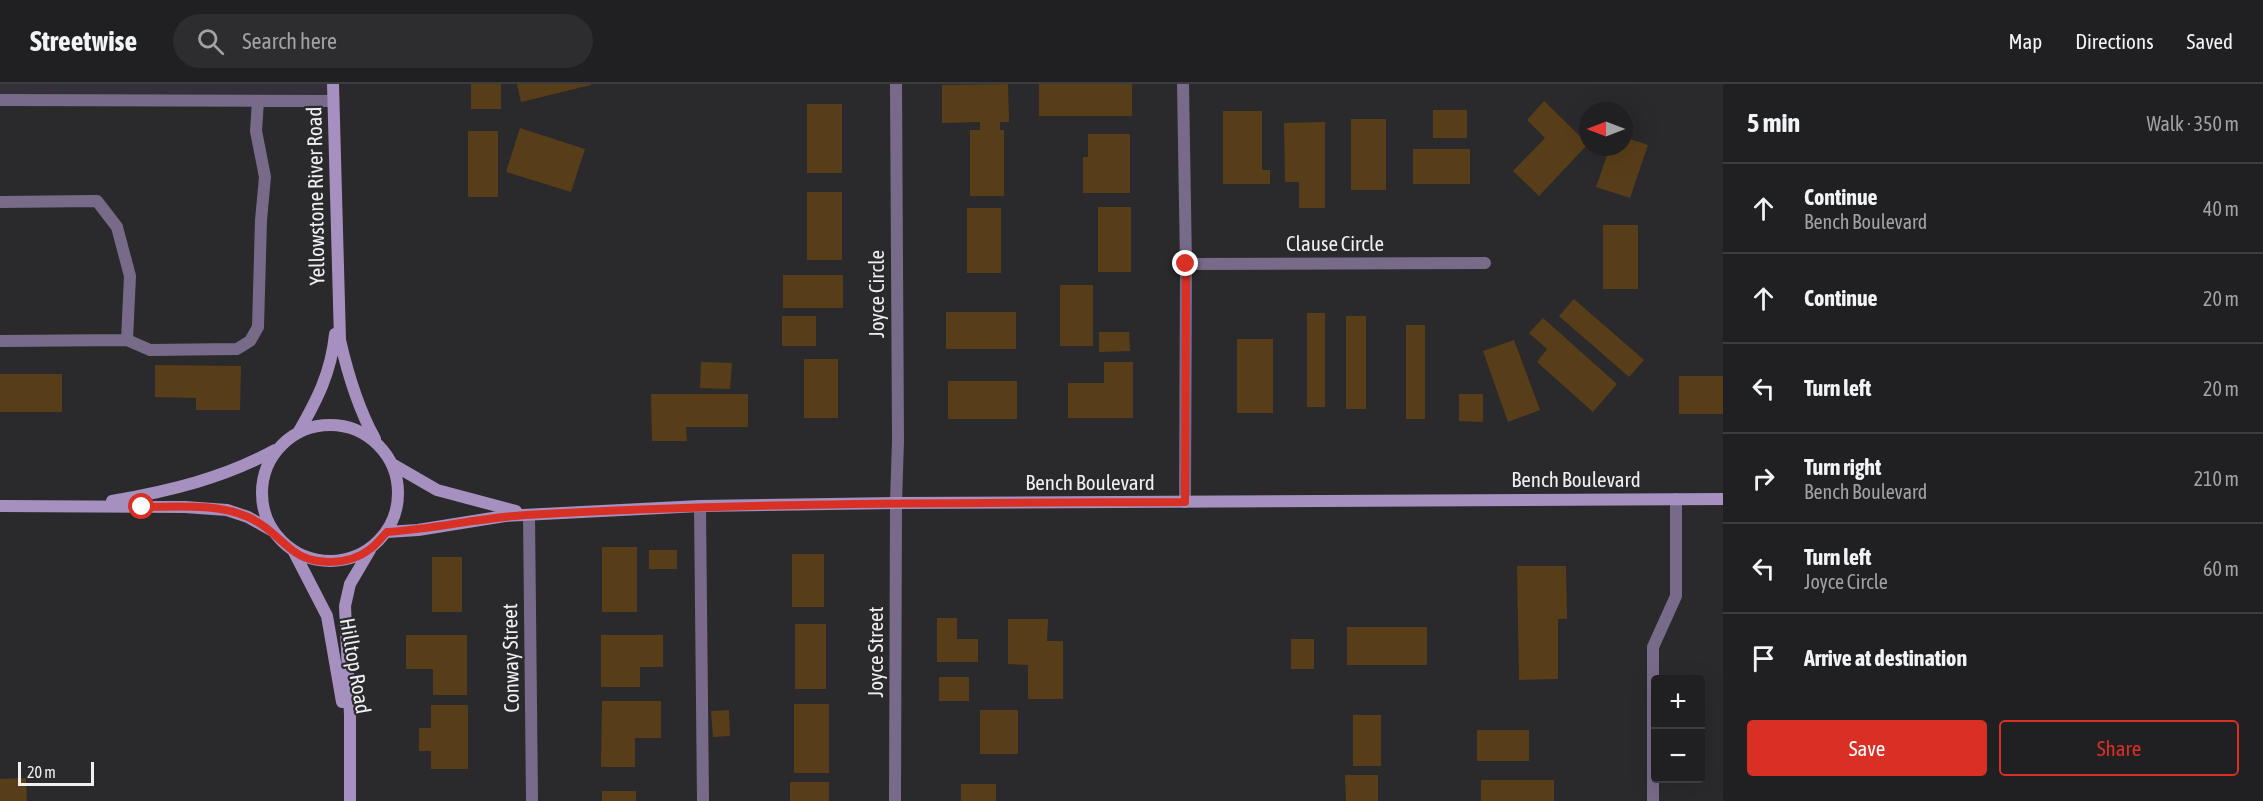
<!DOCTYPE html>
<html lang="en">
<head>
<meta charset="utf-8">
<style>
  :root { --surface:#201f21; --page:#2d2c2e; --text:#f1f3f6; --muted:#a2a2a5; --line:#3d3d3f; --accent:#d93025 }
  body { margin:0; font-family:"Asap Condensed",sans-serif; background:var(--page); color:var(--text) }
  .controls { position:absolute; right:18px; bottom:18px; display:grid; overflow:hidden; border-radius:6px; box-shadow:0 6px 24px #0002 }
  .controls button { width:54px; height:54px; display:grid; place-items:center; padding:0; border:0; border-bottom:2px solid var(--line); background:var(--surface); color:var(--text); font:30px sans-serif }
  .compass { position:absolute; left:1579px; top:18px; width:54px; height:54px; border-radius:50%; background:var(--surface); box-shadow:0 6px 24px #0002; rotate:270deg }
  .scale { position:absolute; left:18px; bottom:15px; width:76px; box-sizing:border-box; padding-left:6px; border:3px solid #f0eff1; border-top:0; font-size:16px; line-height:21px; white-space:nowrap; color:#f0eff1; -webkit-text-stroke:4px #2a292c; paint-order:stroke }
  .stop { position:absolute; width:18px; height:18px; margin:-14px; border:4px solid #d93025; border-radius:50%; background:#fff }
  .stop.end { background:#d93025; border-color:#fff; box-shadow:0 2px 6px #0008 }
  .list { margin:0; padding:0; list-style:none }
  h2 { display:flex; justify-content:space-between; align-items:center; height:78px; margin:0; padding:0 24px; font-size:26px }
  h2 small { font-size:20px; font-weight:400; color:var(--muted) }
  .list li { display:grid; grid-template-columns:39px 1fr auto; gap:18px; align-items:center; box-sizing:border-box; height:90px; padding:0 24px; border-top:2px solid var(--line) }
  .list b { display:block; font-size:22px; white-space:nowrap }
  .list p { margin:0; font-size:20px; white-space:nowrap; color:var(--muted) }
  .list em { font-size:20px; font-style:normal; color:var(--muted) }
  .actions { display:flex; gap:12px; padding:18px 24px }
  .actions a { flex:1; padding:14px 0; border:2px solid var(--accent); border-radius:6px; text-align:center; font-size:21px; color:var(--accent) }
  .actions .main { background:var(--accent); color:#fff }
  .icon { flex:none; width:33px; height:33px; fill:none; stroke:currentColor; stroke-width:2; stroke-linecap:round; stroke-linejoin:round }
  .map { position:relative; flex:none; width:1723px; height:717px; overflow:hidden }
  header { display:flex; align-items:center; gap:36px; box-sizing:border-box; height:84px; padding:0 30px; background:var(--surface); border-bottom:2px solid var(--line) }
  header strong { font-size:28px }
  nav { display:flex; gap:33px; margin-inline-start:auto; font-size:21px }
  .search { width:420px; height:54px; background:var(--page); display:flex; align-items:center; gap:15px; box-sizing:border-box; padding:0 21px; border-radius:33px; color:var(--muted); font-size:22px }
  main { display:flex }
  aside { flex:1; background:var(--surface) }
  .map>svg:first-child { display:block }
  .built { fill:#343039 }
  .building { fill:#583e18 }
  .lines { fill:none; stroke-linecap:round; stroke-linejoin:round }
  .lane { stroke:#786b89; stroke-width:12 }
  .street { stroke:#786b89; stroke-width:12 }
  .secondary { stroke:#a590c0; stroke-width:12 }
  .route { stroke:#d93025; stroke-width:8 }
  .labels { text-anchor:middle; stroke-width:4.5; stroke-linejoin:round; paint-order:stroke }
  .street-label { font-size:21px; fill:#f0eff1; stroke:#2a292c }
</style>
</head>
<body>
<header>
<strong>Streetwise</strong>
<div class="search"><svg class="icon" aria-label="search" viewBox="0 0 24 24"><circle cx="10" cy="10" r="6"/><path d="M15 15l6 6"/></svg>Search here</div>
<nav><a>Map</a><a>Directions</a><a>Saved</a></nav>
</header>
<main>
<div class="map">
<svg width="1723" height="717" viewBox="0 0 1723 717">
  <rect width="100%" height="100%" fill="#2a292c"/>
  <!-- built -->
  <path class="built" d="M0 0H333V17L0 18Z"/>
  <!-- building -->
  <path class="building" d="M471 0H501V25H471Z
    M517 0H591V1L521 18Z
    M1008 0 1009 38H1000V46H994H1004V112H970V46H980V38L942 39V1Z
    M1039 0H1132V32H1039Z
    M1544 17 1588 60 1539 112 1513 87 1545 54 1527 36Z
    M807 20H842V89H807Z
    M1433 26H1467V54H1433Z
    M1223 27H1262V86H1270V100H1223Z
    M1351 35H1386V106H1351Z
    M1325 38V124H1299V98H1285L1284 39Z
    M520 44 585 65 571 108 506 88Z
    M468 47H498V113H468Z
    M1088 50H1130V109H1083V73H1088Z
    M1624 53 1648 61 1630 114 1596 103 1610 63H1624Z
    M1413 65H1470V100H1413Z
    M807 108H842V176H807Z
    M1098 123H1131V188H1098Z
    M967 124H1001V189H967Z
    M1603 141H1638V205H1603Z
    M783 191H843V224H783Z
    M1060 201H1093V262H1060Z
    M1574 215 1644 276 1629 293 1559 232Z
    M946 228H1016V265H946Z
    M1307 229H1325V323H1307Z
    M782 232H816V262H782Z
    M1346 232H1366V325H1346Z
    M1543 234 1617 300 1593 328 1537 278 1547 265 1529 249Z
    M1406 241H1425V335H1406Z
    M1099 248H1129L1130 267 1099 268Z
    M1237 255H1273V329H1237Z
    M1514 256 1540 326 1508 338 1483 267Z
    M804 275H838V334H804Z
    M701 278 732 279 730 305 700 304Z
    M1104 278H1133V334H1068V299H1104Z
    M155 281 241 282 240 326H196V314L155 313Z
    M0 290H62V328H0Z
    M1679 292H1723V330H1679Z
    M948 297H1017V335H948Z
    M651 310H748V343H686L687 357H652Z
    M1459 310H1483V338L1459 337Z
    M602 463H637V528H602Z
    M649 466H677V485H649Z
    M792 470H824V523H792Z
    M432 473H462V528H432Z
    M1517 482H1566L1567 535H1558V595L1519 596Z
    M937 534H957V555H978V578H937Z
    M1008 535H1048L1047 557H1063V615H1028V581L1008 580Z
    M795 540H826V605H795Z
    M1347 543H1427V581H1347Z
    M406 551H467V611H433V585H406Z
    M601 551H663V583H640V603H601Z
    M1291 555H1314V585H1291Z
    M939 593H969V617H939Z
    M602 617H661V654H635V683H601Z
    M794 620H829V689H794Z
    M431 621H468V685H431V667H419V644H431Z
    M729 626 730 652 713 653 711 627Z
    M980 626H1018V670H980Z
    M1353 631H1381V682H1353Z
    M1477 646H1529V677H1477Z
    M1345 691H1378V717H1346Z
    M26 694 27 717H0V695Z
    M1481 696H1554V717H1481Z
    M790 698H829V717H790Z
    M961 700H996V717H961Z
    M602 707H636V717H602Z"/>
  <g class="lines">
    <!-- lane -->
    <path class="lane" d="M0 16 333 17
      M0 118 97 117 117 143 130 192 127 256 0 257
      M127 256 150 266 237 265 250 257 258 243 261 136 265 93 256 47 258 17
      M700 422 703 717
      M1653 717V563L1676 512V415"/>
    <!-- street -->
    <path class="street" d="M1183 0 1186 180 1185 418
      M1186 180 1485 179
      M529 431 532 717
      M895 717 896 419 898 356 896 0"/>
    <!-- secondary -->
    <path class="secondary" d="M333 0 340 256C348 291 358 324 375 355
      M262 409a68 68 0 1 1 136 0a68 68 0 1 1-136 0Z
      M298 349C317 316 331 289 335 250
      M392 380 437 406 516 427
      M112 417C170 407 224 394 275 366
      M0 422 185 423 227 426 248 433 271 446
      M387 448 418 446 505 432 700 422 896 419 1723 415
      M294 468 327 532 342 618
      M350 717V631L345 522 350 500 370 466"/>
  </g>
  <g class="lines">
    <!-- route -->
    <path class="route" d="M142 423C176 423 216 419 248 433 266 441 277 454 292 466 313 483 350 481 370 465 376 461 381 454 387 448 433 445 479 434 526 431 746 418 965 419 1185 418L1186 180"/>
  </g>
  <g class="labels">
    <!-- street labels -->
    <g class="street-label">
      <text transform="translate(316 112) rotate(-91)" y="7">Yellowstone River Road</text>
      <text x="1335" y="167">Clause Circle</text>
      <text transform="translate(877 210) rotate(-90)" y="7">Joyce Circle</text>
      <text x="1576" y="403">Bench Boulevard</text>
      <text x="1090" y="406">Bench Boulevard</text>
      <text transform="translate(876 568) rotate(-90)" y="7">Joyce Street</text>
      <text transform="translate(511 574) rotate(-91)" y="7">Conway Street</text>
      <text transform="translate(355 582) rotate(80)" y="7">Hilltop Road</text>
    </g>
  </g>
</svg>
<div class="controls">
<button>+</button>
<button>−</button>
</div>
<svg class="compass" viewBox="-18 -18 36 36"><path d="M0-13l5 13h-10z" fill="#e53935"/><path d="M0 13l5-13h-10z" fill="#a2a2a5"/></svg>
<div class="scale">20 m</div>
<div class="stop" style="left:142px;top:423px"></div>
<div class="stop end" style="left:1186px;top:180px"></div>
</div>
<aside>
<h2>5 min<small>Walk · 350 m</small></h2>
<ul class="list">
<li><svg class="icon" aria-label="ahead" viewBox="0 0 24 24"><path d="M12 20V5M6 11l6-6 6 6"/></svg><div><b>Continue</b><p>Bench Boulevard</p></div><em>40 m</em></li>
<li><svg class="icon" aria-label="ahead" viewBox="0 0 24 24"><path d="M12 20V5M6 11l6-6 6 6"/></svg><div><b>Continue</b></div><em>20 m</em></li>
<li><svg class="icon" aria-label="left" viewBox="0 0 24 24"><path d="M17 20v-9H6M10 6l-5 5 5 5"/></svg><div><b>Turn left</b></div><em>20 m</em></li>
<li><svg class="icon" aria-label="right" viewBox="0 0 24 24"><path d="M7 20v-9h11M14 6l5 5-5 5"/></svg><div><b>Turn right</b><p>Bench Boulevard</p></div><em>210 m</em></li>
<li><svg class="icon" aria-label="left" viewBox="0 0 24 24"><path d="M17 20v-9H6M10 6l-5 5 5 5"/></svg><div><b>Turn left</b><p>Joyce Circle</p></div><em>60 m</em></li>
<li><svg class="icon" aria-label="arrive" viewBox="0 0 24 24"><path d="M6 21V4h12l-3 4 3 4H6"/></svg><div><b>Arrive at destination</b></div></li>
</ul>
<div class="actions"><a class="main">Save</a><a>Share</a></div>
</aside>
</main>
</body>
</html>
